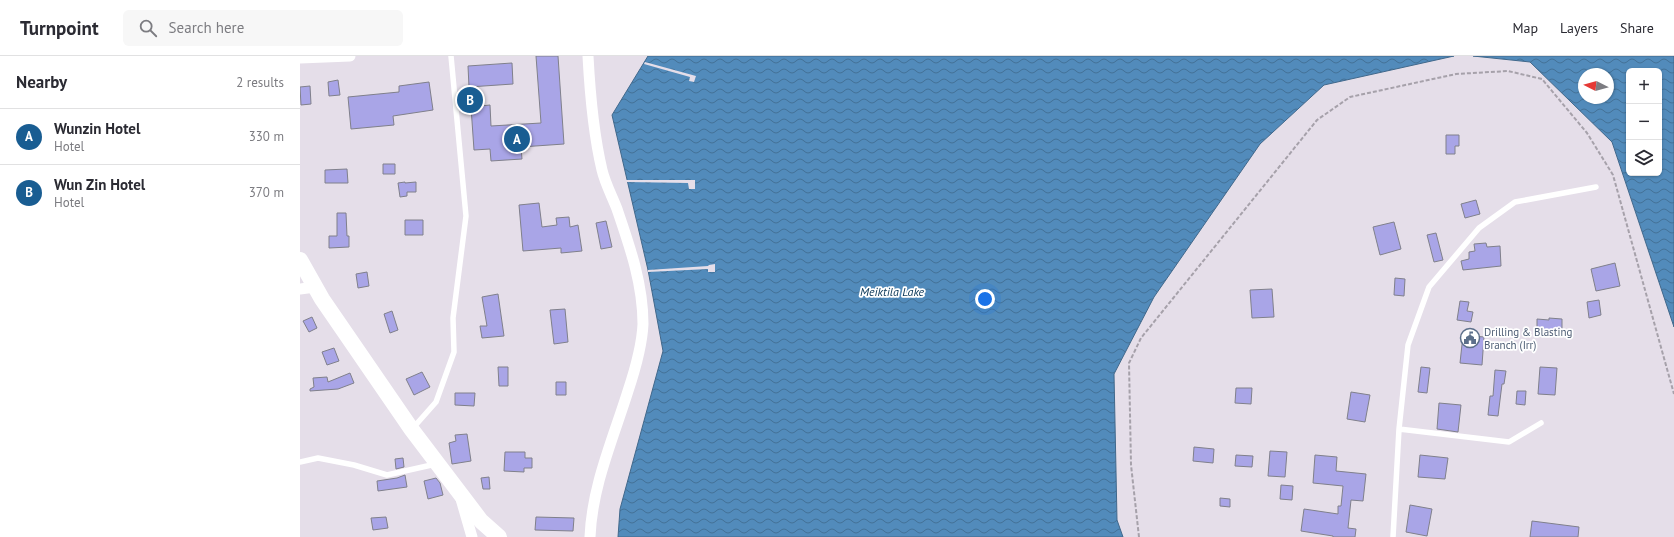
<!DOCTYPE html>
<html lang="en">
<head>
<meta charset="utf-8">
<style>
  :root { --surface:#fff; --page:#f7f7f7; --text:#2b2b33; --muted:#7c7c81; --line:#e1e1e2; --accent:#195d92 }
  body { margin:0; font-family:"PT Sans",sans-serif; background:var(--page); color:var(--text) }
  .controls { position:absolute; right:12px; top:12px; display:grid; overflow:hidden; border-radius:6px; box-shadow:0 1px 3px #0004 }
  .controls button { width:36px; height:36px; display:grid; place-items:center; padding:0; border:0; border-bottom:1px solid var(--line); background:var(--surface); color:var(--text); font:20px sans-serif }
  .compass { position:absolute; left:1278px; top:12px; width:36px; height:36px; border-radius:50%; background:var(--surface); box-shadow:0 1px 3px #0004; rotate:276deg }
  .you { position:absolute; left:685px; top:243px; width:14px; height:14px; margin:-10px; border:3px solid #fff; border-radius:50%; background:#1a73e8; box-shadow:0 0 0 6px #1a73e833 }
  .badge { display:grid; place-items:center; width:26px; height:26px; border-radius:50%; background:var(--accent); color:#fff; font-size:13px; font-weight:700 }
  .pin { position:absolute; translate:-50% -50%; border:2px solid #fff; box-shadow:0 1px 4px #0006 }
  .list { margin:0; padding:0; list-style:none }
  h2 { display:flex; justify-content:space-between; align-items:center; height:52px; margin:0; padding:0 16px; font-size:17px }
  h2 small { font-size:13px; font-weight:400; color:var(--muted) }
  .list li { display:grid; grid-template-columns:26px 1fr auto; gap:12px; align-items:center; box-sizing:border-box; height:56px; padding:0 16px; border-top:1px solid var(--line) }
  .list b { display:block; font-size:15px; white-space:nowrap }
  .list p { margin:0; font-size:13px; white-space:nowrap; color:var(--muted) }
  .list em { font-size:13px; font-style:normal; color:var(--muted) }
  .icon { flex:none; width:22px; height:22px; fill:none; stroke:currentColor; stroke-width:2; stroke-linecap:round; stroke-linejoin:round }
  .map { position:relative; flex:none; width:1374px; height:481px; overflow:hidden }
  header { display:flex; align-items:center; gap:24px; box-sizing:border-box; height:56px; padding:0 20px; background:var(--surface); border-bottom:1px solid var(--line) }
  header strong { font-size:19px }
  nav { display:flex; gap:22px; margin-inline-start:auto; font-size:14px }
  .search { width:280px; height:36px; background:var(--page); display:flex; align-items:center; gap:10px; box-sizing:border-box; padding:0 14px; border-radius:6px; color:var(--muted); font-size:15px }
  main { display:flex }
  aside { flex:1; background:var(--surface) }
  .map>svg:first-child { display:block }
  .water { fill:url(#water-waves); stroke:#41688b; fill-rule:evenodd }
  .pier { fill:#e5dee9 }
  .building { fill:#a9a5e7; stroke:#80808b }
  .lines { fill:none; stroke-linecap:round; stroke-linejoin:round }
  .path { stroke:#a6a1aa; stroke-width:2; stroke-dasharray:4 2; stroke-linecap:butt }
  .lane { stroke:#fff; stroke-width:5.5 }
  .street { stroke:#fff; stroke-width:11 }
  .secondary { stroke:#fff; stroke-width:16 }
  .labels { text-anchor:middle; stroke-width:3.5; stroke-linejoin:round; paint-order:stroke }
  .service-label { font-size:11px; fill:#4e5e75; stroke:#fff; text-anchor:start }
  .water-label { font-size:12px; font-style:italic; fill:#0b3859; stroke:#fff }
</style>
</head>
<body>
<header>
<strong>Turnpoint</strong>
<div class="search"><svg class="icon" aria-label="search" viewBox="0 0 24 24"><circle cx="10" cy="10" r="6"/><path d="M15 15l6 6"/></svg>Search here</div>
<nav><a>Map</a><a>Layers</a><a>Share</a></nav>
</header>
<main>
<aside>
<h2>Nearby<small>2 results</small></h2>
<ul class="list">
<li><span class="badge">A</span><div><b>Wunzin Hotel</b><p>Hotel</p></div><em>330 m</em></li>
<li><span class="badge">B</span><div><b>Wun Zin Hotel</b><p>Hotel</p></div><em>370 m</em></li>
</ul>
</aside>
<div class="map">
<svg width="1374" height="481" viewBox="0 0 1374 481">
  <defs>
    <pattern id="water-waves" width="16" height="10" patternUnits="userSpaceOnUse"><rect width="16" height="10" fill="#528bbb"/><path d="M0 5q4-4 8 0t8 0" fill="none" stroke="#437197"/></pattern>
  </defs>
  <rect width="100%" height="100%" fill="#e5dee9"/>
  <!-- water -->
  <path class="water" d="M348 0H1154L1024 29 960 88 854 241 814 318 817 464 823 481H318L320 453 363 295 348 214 312 59Z
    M1173 0H1374V271L1312 86 1230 6ZM1329 15H1359V117H1329ZM1284 18H1308V42H1284Z"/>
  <!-- pier -->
  <path class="pier" d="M345 6 396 20 394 26 389 25 390 21 344 8Z
    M326 124H395V133H389L388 127 326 126Z
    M415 208V216H408V213L348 216V214L408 210 409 209Z"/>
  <!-- building -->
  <path class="building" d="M236 0H258L264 88 221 91 222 103 191 105 190 93 174 94 171 51 190 49 191 70 241 67Z
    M212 7 213 28 169 31 168 10Z
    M38 24 40 39 29 40 28 26Z
    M129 26 133 54 93 60 94 69 51 73 48 41 99 36V30Z
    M10 30 11 48 1 49 0 31Z
    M1146 79H1159V90H1155V98H1146Z
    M83 108H95V118H83Z
    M47 113 48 127H25V114Z
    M105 126V127L116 126V136H107V140L100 141 98 127Z
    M1176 144 1180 158 1165 162 1161 148Z
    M239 147 242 171 257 169 256 162 269 161 270 171 278 169 282 195 261 197V192L223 195 219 149Z
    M37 157H46L47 180H49V191L29 192V180H37Z
    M105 164H123V179H105Z
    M306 165 312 191 301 193 296 167Z
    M1094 166 1101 193 1080 199 1073 171Z
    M1136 177 1143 204 1134 206 1127 179Z
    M1186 187 1187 191 1200 190 1201 210 1163 214 1161 205 1169 203V196L1175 195 1174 188Z
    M1315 207 1320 230 1296 235 1291 213Z
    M67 216 69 230 58 232 56 218Z
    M1095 222 1105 223 1104 240 1094 239Z
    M972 233 974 261 952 262 950 234Z
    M198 238 204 280 182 282 180 270H187L182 241Z
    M1299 244 1301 259 1289 262 1287 246Z
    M1160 245 1169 246 1167 255 1173 256 1171 266 1157 264Z
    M265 253 268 286 254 288 250 254Z
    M92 255 98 274 90 277 84 258Z
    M12 261 17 272 9 276 3 265Z
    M1249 262 1262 263V275L1237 274V263L1249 264Z
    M1163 279 1184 281 1182 309 1160 307Z
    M34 292 39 305 27 309 22 296Z
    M198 311H208V330H199Z
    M1121 311 1130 312 1127 337 1118 336Z
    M1240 311 1257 312 1255 339 1238 338Z
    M1195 314 1206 315 1204 328H1202L1198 360 1188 359 1190 340H1193Z
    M122 316 130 331 114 339 106 323Z
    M50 317 54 327 38 333 10 335V333L14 331 13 322 27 321 28 326Z
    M256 326H266V339H256Z
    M936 332H952L951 348 935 347Z
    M1217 335H1226L1225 349 1216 348Z
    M1051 336 1070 339 1065 366 1047 363Z
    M155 337H175L174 350 155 349Z
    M1139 347 1161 349 1158 376 1137 373Z
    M167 378 171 405 152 408 149 387 156 385 155 379Z
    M894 391 914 393 913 407 893 405Z
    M970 395 987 396 985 421 968 420Z
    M205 396H225V402H232V412H224V416L204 415Z
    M936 399 953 400 952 411 935 410Z
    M1015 399 1037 401 1036 415 1066 418 1063 445 1051 444 1048 472 1056 473 1055 481H1033V480L1001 475 1004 453 1038 458V450H1041L1043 430 1013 427Z
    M1120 399 1148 402 1145 423 1118 421Z
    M103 402 104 411 96 413 95 403Z
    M105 419 107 431 78 435 77 425 97 422Z
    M189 421 190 433H183L181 422Z
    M136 422 140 427 143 439 128 443 124 425Z
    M981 429 993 430 992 444 980 443Z
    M920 442 930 443V451L920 450Z
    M1110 449 1132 453 1127 480 1106 476Z
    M86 461 88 472 73 474 71 462Z
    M236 461 274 462 273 475 235 474Z
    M1232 465 1279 471 1278 481H1230Z"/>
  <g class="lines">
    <!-- path -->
    <path class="path" d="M839 481 831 409 829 307 841 282 1017 64 1050 41 1156 18 1208 15 1242 23 1287 77 1313 119 1374 338"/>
    <!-- lane -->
    <path class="lane" d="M113 372 136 346 154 296 153 262 166 160 151 0
      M1099 373 1209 386 1241 367
      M0 406 18 402 54 409 87 419 136 408
      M1093 481 1099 373 1108 289 1129 231 1179 172 1215 146 1296 131"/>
    <!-- street -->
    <path class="street" d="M288 0C290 38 293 76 302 114 305 127 312 140 317 153 330 191 343 228 343 268 342 290 335 314 328 335 313 383 292 430 290 481
      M0 2 50 0
      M0 233 15 231
      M161 443 172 481"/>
    <!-- secondary -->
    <path class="secondary" d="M0 204 22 243 112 374 181 465 199 481"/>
  </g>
  <!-- icons -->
  <defs>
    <g id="civic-ring" transform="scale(1)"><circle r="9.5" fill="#fff" stroke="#5c6f8a" stroke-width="1.5"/><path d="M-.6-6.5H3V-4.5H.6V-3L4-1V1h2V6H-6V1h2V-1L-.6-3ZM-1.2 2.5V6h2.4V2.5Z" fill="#5c6f8a"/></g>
  </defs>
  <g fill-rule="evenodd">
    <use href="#civic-ring" x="1170" y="282"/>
  </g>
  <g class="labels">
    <!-- service labels -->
    <g class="service-label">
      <text x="1184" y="280">Drilling &amp; Blasting<tspan x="1184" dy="13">Branch (Irr)</tspan></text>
    </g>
    <!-- water labels -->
    <g class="water-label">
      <text x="592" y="240">Meiktila Lake</text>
    </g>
  </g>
</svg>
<div class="controls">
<button>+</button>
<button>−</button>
<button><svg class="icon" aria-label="layers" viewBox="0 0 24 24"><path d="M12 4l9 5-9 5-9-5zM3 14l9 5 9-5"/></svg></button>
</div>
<svg class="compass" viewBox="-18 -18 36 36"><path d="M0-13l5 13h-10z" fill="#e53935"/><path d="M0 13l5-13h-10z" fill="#7c7c81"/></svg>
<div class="you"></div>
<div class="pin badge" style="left:217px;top:83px">A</div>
<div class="pin badge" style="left:170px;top:44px">B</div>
</div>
</main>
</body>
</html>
